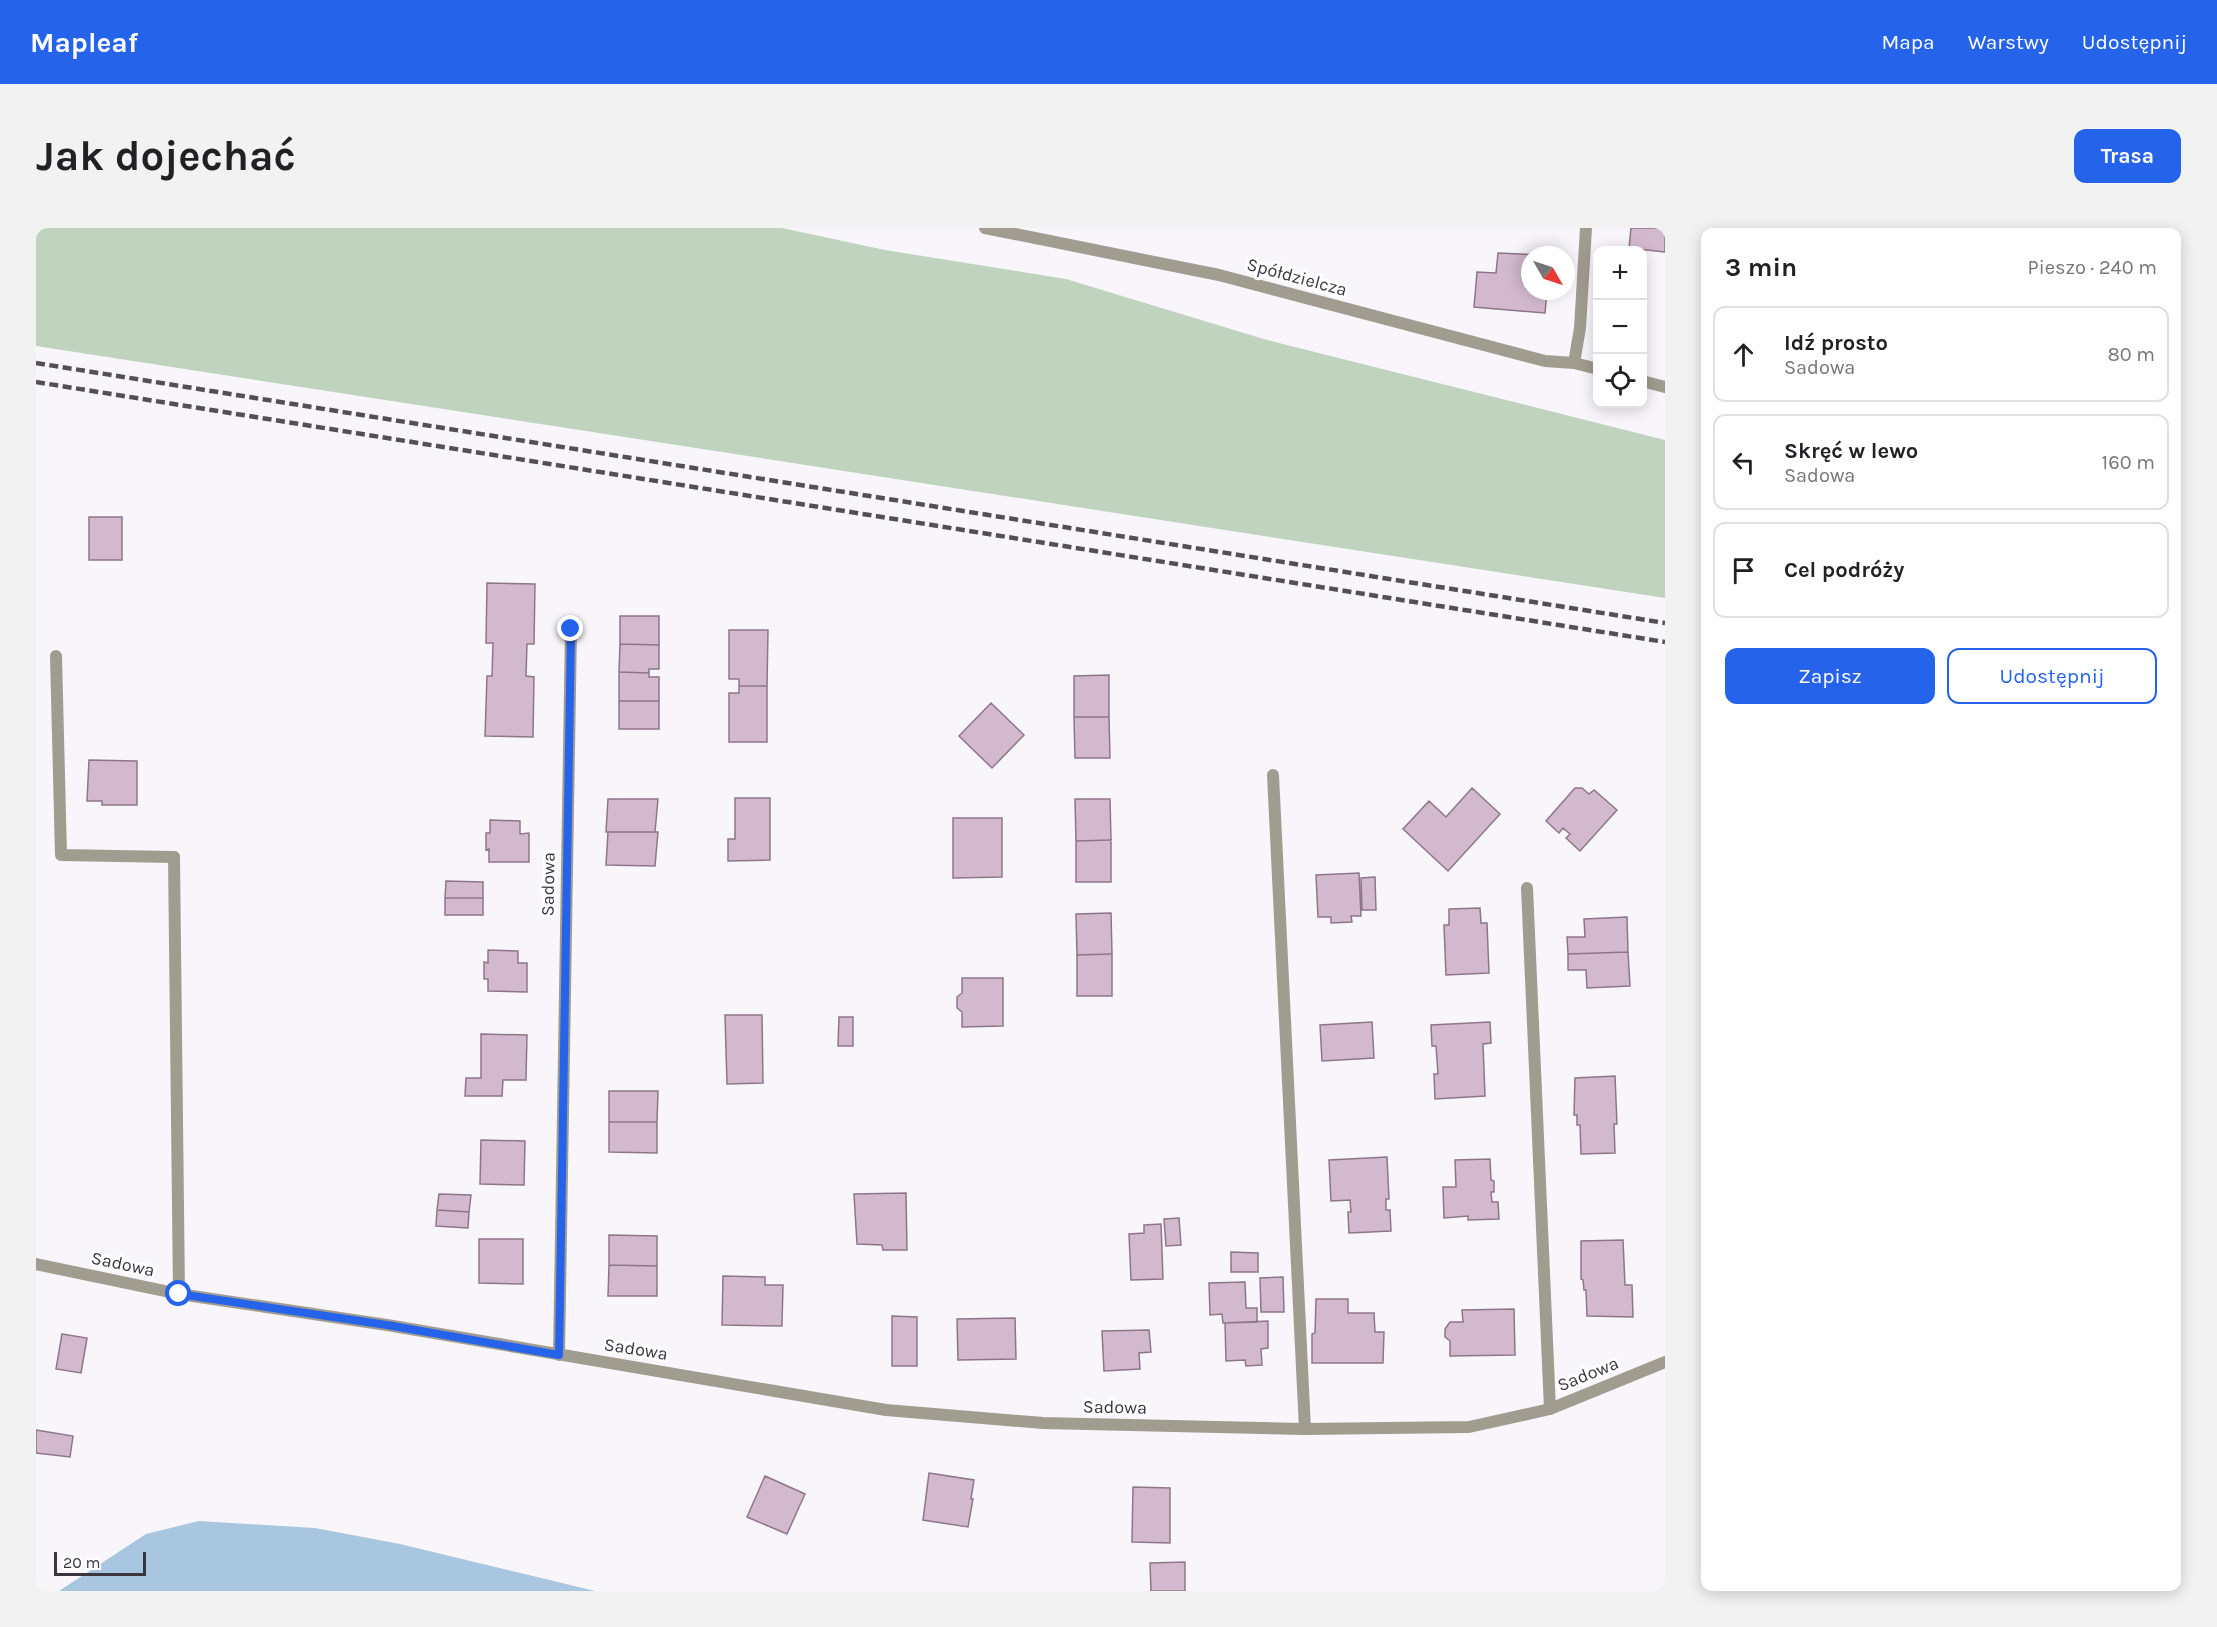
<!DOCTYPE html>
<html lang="pl">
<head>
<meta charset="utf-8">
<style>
  :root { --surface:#fff; --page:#f2f2f2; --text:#202124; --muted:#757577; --line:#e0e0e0; --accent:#2563eb }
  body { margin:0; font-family:Karla,sans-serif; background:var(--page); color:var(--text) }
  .controls { position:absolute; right:18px; top:18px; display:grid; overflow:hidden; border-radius:12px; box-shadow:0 3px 15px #0003 }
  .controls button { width:54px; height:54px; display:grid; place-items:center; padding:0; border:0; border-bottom:2px solid var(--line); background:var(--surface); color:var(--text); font:30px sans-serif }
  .compass { position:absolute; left:1485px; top:18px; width:54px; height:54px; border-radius:50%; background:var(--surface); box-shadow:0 3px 15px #0003; rotate:129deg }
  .scale { position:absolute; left:18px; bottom:15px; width:92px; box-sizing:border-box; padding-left:6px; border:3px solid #3b3540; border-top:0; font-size:16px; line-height:21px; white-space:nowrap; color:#3b3540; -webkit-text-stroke:4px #fff; paint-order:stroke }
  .stop { position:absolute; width:18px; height:18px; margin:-14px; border:4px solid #2563eb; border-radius:50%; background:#fff }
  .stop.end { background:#2563eb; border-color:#fff; box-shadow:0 2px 6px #0008 }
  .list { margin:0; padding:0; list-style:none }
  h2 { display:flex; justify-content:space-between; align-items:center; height:78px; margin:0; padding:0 24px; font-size:26px }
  h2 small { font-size:20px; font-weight:400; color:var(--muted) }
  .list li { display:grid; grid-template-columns:39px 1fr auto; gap:18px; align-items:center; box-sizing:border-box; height:96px; margin:0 12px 12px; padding:0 12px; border:2px solid var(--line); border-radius:12px }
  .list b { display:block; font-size:22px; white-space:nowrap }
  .list p { margin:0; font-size:20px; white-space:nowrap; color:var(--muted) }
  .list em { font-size:20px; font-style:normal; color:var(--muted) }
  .actions { display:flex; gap:12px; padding:18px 24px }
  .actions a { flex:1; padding:14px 0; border:2px solid var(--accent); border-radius:12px; text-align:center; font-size:21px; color:var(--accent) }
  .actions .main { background:var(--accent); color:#fff }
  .icon { flex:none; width:33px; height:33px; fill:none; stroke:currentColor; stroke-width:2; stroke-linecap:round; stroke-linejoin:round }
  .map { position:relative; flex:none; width:1629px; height:1363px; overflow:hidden; border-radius:12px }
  header { display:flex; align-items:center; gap:36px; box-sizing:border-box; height:84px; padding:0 30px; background:var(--accent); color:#fff }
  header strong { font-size:28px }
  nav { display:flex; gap:33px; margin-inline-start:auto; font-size:21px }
  .intro { display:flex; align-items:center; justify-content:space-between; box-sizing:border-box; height:144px; padding:0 36px }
  h1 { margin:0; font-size:42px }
  .button { padding:15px 27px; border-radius:12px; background:var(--accent); color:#fff; font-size:21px; font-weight:700 }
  main { display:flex; gap:36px; padding:0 36px }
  aside { flex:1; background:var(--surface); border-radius:12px; box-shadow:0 3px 15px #0003 }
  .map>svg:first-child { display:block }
  .green { fill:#bfd3be }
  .water { fill:#a8c6df }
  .building { fill:#d3b9ce; stroke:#8e7689; stroke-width:1.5 }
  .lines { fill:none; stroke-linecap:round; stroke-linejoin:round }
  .lane { stroke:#a09c90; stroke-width:12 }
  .street { stroke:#a09c90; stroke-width:12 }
  .rail { stroke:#544e58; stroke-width:4.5; stroke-dasharray:9 4.5; stroke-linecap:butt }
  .route { stroke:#2563eb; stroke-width:8 }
  .labels { text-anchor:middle; stroke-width:6; stroke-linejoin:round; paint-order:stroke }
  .street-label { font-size:18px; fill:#3b3540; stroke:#fff }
</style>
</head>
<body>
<header>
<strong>Mapleaf</strong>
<nav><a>Mapa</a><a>Warstwy</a><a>Udostępnij</a></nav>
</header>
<div class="intro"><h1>Jak dojechać</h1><a class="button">Trasa</a></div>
<main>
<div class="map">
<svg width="1629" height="1363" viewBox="0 0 1629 1363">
  <rect width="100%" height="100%" fill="#f9f6fb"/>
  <!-- green -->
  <path class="green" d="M0 0H746L849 22 1030 51 1231 112 1629 212V370L0 118Z"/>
  <!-- water -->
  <path class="water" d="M163 1293 279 1300 364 1316 559 1363H23L110 1306Z"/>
  <!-- building -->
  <path class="building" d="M1595 0H1629V24L1593 20Z
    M1462 25 1506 27H1494V63H1511L1509 85 1438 79 1441 44 1460 45Z
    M53 289H86V332H53Z
    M451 355 499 356 498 416H491L490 448 498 449 497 509 449 508 451 448H456L457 415H450Z
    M584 388H623V417L584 416Z
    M693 402H732L731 458H703V451H693Z
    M584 416 623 417V441H613V445L583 444Z
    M583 444 613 445V449H623V473H583Z
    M1073 447V489H1038V448Z
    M703 458H731V514H693V465H703Z
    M583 473H623V501H583Z
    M955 475 988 507 956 540 923 508Z
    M1038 489H1073L1074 530H1039Z
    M53 532 101 533V577H66V573H51Z
    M1436 560 1464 586 1412 643 1367 601 1393 573 1410 589Z
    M1539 560H1546L1553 566 1558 562 1581 582 1544 623 1530 610 1534 606 1527 600 1523 605 1510 593Z
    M699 570H734V632L692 633V611H699Z
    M572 571H622L619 604H570Z
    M1039 571H1074L1075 612 1040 613Z
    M917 590H966V649L917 650Z
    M454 592 484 593V606L493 605V634H453V621L450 622V605H454Z
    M572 604H622L619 638 570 637Z
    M1075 612V654H1040V613Z
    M1323 645 1325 688H1315L1316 694 1295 695V689H1282L1280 647Z
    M1339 649 1340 682H1326L1325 650Z
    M410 653 447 654V670H409Z
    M409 670H447V687H409Z
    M1444 680 1445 695H1451L1453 745 1410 747 1408 697H1413V681Z
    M1075 685 1076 726 1041 727 1040 686Z
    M1591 689 1592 724 1532 726 1531 709H1549L1548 691Z
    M452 722 482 723V735H491V764L452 763V751H448V734L452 735Z
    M1592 724 1594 758 1551 760 1550 742H1532V726Z
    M1076 726V768H1041V727Z
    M926 750H967V798L926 799V784L921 780V769L926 765Z
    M689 787H726L727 855 691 856Z
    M803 789H817V818H802Z
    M1336 794 1338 830 1286 833 1284 797Z
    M1454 794 1455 815 1447 816 1449 868 1399 871 1398 846H1402L1400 818H1396L1395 797Z
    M445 806 491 807 490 852H467L466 868H429L430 850H445Z
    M1579 848 1581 896H1578L1579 925 1545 926 1544 897H1541V887H1538L1539 850Z
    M573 863H622L621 894H573Z
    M573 894H621V925L573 924Z
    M445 912 489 913 488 957 444 956Z
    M1351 929 1353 971H1350V982H1354L1355 1003 1313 1005 1312 984H1315L1314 972 1295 973 1293 932Z
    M1454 931 1455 952 1458 953V964H1455L1456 974H1462L1463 991 1432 992V988L1408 990 1407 959H1420L1419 932Z
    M870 965 871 1022H847L846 1017 821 1016 818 966Z
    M403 966 435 967 433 984 401 982Z
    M401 982 433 984 432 1000 400 998Z
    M1143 990 1145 1017 1130 1018 1128 991Z
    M1125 996 1127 1051 1095 1052 1093 1006 1108 1005V997Z
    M573 1007 621 1008V1038L573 1037Z
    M443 1011H487V1056L443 1055Z
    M1587 1012 1589 1057H1596L1597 1089 1551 1088 1550 1062H1548L1547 1052 1545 1051V1013Z
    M1195 1024 1222 1025V1044H1195Z
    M573 1037 621 1038V1068H572Z
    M687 1048 729 1049V1057H747L746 1098 686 1097Z
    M1247 1049 1248 1084H1225L1224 1050Z
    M1209 1054 1210 1080H1221V1094L1187 1095 1186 1086 1174 1087 1173 1055Z
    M1280 1071H1312V1085H1338L1339 1104H1348L1347 1135H1276V1106L1279 1105Z
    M1478 1081 1479 1127 1414 1128V1113L1409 1109V1101L1414 1094H1427L1426 1082Z
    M856 1088 881 1089V1138H856Z
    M979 1090 980 1131 922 1132 921 1091Z
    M1232 1093V1120L1225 1121 1226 1137 1210 1138 1209 1132 1190 1133 1189 1095Z
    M1113 1102 1115 1124 1103 1125 1104 1141 1068 1143 1066 1103Z
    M26 1106 51 1110 45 1145 20 1141Z
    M0 1202 37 1208 34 1229 0 1225Z
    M893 1245 938 1252 935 1271H937L932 1299 887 1292Z
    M729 1248 769 1266 751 1306 711 1289Z
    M1097 1259 1134 1260V1315L1096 1314Z
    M1149 1334V1363H1115L1114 1335Z"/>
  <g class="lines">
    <!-- lane -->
    <path class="lane" d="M20 428 25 627 138 629
      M1237 547 1269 1201
      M1491 660 1514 1181"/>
    <!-- street -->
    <path class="street" d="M949 0 1183 47 1509 133 1538 135 1562 141
      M1538 135 1544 100 1550 0
      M1606 153 1629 159
      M138 629 143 1066
      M0 1036 143 1066 351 1097 850 1182 1007 1195 1269 1201 1433 1199 1514 1181 1629 1134
      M523 1127 535 401"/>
    <!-- rail -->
    <path class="rail" d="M0 135 1629 395
      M0 154 1629 414"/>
  </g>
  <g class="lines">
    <!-- route -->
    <path class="route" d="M143 1066 351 1097 523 1127 535 401"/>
  </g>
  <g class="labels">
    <!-- street labels -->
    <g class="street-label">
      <text transform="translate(1261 49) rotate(15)" y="6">Spółdzielcza</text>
      <text transform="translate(512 656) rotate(-89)" y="6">Sadowa</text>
      <text transform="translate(87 1036) rotate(12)" y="6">Sadowa</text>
      <text transform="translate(600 1121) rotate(9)" y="6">Sadowa</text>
      <text transform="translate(1552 1146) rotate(-22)" y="6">Sadowa</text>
      <text transform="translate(1079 1179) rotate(1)" y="6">Sadowa</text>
    </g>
  </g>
</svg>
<div class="controls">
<button>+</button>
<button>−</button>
<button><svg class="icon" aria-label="locate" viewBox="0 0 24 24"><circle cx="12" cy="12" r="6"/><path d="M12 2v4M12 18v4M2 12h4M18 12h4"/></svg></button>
</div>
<svg class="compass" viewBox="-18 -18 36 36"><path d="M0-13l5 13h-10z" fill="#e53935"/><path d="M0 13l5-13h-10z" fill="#757577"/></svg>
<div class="scale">20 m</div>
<div class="stop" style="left:143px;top:1066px"></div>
<div class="stop end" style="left:535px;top:401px"></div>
</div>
<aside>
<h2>3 min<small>Pieszo · 240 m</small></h2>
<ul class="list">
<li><svg class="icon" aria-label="ahead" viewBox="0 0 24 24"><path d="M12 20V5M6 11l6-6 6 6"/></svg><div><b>Idź prosto</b><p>Sadowa</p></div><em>80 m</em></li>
<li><svg class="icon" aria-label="left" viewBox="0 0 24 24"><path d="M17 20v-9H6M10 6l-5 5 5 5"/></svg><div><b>Skręć w lewo</b><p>Sadowa</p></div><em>160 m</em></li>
<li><svg class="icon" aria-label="arrive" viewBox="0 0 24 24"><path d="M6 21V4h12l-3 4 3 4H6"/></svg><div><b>Cel podróży</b></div></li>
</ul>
<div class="actions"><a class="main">Zapisz</a><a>Udostępnij</a></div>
</aside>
</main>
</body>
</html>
